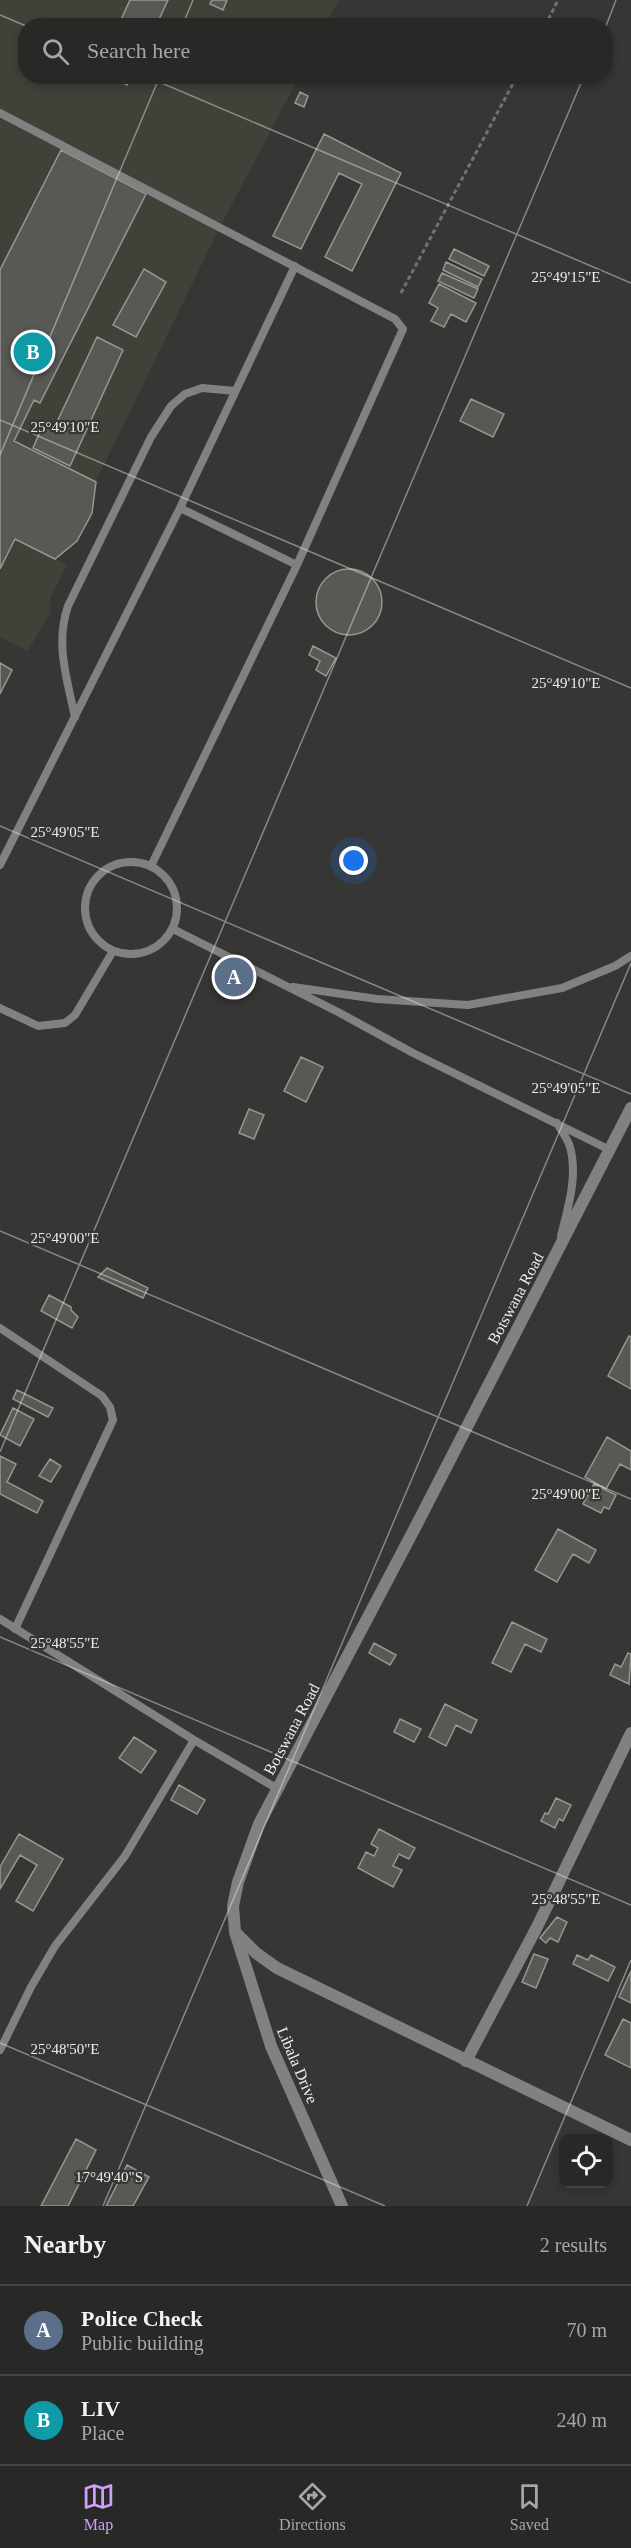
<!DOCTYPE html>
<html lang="en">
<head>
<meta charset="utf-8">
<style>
  :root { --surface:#282827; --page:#343433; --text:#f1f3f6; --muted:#a5a6a7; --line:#444; --accent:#d19dfe }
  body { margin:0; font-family:Georgia,serif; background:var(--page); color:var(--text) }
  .controls { position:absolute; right:18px; bottom:18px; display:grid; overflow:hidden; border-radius:12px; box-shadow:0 3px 9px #0003 }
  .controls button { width:54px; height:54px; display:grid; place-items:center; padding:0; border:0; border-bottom:2px solid var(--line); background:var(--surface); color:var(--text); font:30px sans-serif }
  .you { position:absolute; left:354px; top:861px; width:21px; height:21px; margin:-15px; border:4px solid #fff; border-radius:50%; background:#1a73e8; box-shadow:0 0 0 9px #1a73e833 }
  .badge { display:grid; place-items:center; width:39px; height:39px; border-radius:50%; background:var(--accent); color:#fff; font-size:20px; font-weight:700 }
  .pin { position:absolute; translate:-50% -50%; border:3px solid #fff; box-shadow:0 2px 6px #0006 }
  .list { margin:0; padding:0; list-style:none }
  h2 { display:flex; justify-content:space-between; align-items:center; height:78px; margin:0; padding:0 24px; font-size:26px }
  h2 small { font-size:20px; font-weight:400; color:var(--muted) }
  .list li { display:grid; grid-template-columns:39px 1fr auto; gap:18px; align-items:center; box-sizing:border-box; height:90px; padding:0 24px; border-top:2px solid var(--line) }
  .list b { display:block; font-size:22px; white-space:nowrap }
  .list p { margin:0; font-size:20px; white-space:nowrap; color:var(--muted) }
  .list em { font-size:20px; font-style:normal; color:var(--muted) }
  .icon { flex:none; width:33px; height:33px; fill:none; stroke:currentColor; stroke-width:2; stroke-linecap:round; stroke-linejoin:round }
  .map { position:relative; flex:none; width:631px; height:2206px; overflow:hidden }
  .search { position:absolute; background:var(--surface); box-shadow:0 3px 9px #0003; left:18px; right:18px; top:18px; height:66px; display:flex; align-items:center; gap:15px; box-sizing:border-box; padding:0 21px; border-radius:24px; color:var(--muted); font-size:22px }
  .sheet { height:258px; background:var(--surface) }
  nav { display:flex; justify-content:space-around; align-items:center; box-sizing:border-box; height:84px; border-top:2px solid var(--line); background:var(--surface); font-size:16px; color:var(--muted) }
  nav a { display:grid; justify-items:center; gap:3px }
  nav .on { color:var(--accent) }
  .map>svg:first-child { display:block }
  .built { fill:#404138 }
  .building { fill:#585855; stroke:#969693; stroke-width:1.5 }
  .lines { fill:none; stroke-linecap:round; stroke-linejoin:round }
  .path { stroke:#727270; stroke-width:3; stroke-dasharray:4.5 3; stroke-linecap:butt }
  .service { stroke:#828182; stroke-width:8 }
  .minor { stroke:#828182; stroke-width:12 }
  .tertiary { stroke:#828182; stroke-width:12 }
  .ticks { fill:none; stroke:#ececeb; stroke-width:1.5; stroke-opacity:0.45 }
  .labels { text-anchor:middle; stroke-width:4.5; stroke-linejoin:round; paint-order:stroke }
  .street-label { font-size:16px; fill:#ececeb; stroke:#363634 }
  .ticks-label { font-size:15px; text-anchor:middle; fill:#ececeb; stroke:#363634; stroke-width:4.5; stroke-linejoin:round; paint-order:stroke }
</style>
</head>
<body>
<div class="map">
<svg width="631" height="2206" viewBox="0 0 631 2206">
  <rect width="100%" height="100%" fill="#363634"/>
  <!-- built -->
  <path class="built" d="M0 0H339L325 25 26 26V76L299 77 220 227 96 481 92 513 85 528 77 541 56 559 67 565 51 596 50 613 28 651 0 637Z"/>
  <!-- building -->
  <path class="building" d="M130 0H168L156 26H118Z
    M212 0H227L223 10 210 4Z
    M110 76H131L127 85Z
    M300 92 308 96 304 107 295 103Z
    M324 134 401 173 352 271 325 257 362 184 339 173 301 249 273 236Z
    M61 150 146 194 40 403 34 400 14 441 96 482 92 513 77 541 55 559 15 539 0 569V270Z
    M454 249 489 266 484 276 449 259Z
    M446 262 482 279 478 287 443 270Z
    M144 269 166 282 136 337 113 325Z
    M442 273 478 289 474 298 438 281Z
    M439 284 476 303 466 322 451 314 444 327 431 321 438 308 429 303Z
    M97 337 123 350 70 466 33 448 45 421 55 426Z
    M471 399 504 414 493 437 460 421Z
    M316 602a33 33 0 1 1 66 0a33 33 0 1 1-66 0Z
    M313 646 336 658 326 676 316 670 320 661 309 655Z
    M0 663 12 670 0 694Z
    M301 1057 323 1067 306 1102 284 1091Z
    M249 1109 264 1115 254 1139 239 1133Z
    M107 1268 148 1288 143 1298 98 1277Z
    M49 1295 71 1307V1310L78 1317 72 1328 41 1311Z
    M629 1336 631 1337V1389L608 1376Z
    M17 1390 53 1408 48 1417 13 1399Z
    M13 1408 34 1419 20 1446 0 1435Z
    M607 1437 631 1451V1470L620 1464 606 1489 585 1477Z
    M0 1456 16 1464 7 1482 43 1501 37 1513 0 1494Z
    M50 1459 61 1466 51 1482 39 1476Z
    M594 1484 616 1495 609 1509 604 1507 601 1513 583 1504Z
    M558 1529 596 1550 589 1563 573 1554 557 1582 535 1570Z
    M512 1622 547 1639 541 1652 525 1644 511 1672 492 1663Z
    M374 1643 396 1655 390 1665 369 1653Z
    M628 1653 631 1654 629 1684 610 1675 615 1664 621 1667Z
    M445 1704 477 1720 471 1733 456 1725 446 1746 429 1737Z
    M400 1719 421 1729 414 1742 394 1732Z
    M134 1737 156 1751 141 1773 119 1758Z
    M179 1785 205 1800 197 1814 171 1800Z
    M556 1798 571 1805 563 1821 559 1819 555 1828 541 1821 545 1813 548 1814Z
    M379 1829 415 1848 409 1859 399 1854 393 1866 402 1870 393 1887 358 1868 366 1852 374 1856 378 1848 371 1844Z
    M19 1834 63 1859 33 1911 16 1901 37 1865 20 1855 0 1889V1867Z
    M557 1917 567 1922 558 1942 550 1938 546 1943 540 1938Z
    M534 1954 548 1959 536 1988 522 1982Z
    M577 1955 588 1960 591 1955 615 1967 608 1981 573 1964Z
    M631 1971V2003L619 1997Z
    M623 2019 631 2023V2068L605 2055Z
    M76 2139 96 2150 68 2206H41Z
    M127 2165 149 2177 133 2206H106Z"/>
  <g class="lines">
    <!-- path -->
    <path class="path" d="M545 26 558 0
      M401 293 517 76"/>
    <!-- service -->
    <path class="service" d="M0 113 395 319 403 329 297 565 151 866
      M180 508 297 565
      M75 717C67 679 55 644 68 606L151 437 171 406 185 394 202 388 235 391
      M85 908a46 46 0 1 1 92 0a46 46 0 1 1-92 0Z
      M0 865 180 508 295 266
      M173 929 338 1012 413 1053 610 1150
      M293 987 377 999 468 1005 562 988 615 966 631 956
      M0 1008 38 1026 65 1023 75 1015 113 951
      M557 1123C561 1130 566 1137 569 1144 579 1173 568 1208 561 1236
      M0 1328 102 1396 110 1407 113 1420 15 1629
      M0 1619 194 1740 278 1789
      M0 2050 31 1987 55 1946 125 1856 194 1740"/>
    <!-- minor -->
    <path class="minor" d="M235 1932 271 2046 342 2206
      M466 2061 537 1927 631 1733"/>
    <!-- tertiary -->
    <path class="tertiary" d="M631 1108 417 1524 259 1824 238 1882 233 1906 235 1932 256 1953 277 1968 631 2140"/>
  </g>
  <!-- ticks -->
  <path class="ticks" d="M0 15 26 26M182 26 193 0M606 26 616 0M145 76 631 283M0 420 631 688M0 455 160 76M0 826 631 1094M0 1231 631 1499M0 1452 584 76M0 1637 631 1905M0 2043 385 2206M103 2206 631 963M527 2206 631 1960"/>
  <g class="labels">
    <!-- street labels -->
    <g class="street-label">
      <text transform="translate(515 1298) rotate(-62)" y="6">Botswana Road</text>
      <text transform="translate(291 1729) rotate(-62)" y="6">Botswana Road</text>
      <text transform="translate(298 2065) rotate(67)" y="6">Libala Drive</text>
    </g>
  </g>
  <g class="ticks-label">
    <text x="566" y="282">25°49'15"E</text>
    <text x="65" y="432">25°49'10"E</text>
    <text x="566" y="688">25°49'10"E</text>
    <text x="65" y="837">25°49'05"E</text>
    <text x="566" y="1093">25°49'05"E</text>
    <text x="65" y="1243">25°49'00"E</text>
    <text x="566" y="1499">25°49'00"E</text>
    <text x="65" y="1648">25°48'55"E</text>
    <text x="566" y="1904">25°48'55"E</text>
    <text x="65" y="2054">25°48'50"E</text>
    <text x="109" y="2182">17°49'40"S</text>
  </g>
</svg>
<div class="controls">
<button><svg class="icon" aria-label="locate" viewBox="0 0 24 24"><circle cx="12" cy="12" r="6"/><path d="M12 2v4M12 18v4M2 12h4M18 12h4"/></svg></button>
</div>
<div class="you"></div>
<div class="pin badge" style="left:234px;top:977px;background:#5c6f8a">A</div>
<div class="pin badge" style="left:33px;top:352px;background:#0f9aa8">B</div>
<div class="search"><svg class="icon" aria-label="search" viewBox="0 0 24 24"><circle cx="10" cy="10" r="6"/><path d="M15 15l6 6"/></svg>Search here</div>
</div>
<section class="sheet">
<h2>Nearby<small>2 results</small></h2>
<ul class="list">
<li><span class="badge" style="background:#5c6f8a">A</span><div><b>Police Check</b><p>Public building</p></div><em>70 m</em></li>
<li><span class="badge" style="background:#0f9aa8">B</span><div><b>LIV</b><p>Place</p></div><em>240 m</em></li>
</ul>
</section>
<nav>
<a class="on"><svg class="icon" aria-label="map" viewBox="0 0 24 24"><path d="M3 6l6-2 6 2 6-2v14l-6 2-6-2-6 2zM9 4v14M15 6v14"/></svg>Map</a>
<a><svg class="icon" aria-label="directions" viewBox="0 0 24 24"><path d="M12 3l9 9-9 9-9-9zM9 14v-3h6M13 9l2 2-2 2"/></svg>Directions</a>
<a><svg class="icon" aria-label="saved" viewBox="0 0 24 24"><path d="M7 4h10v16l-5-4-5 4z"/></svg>Saved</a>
</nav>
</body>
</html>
